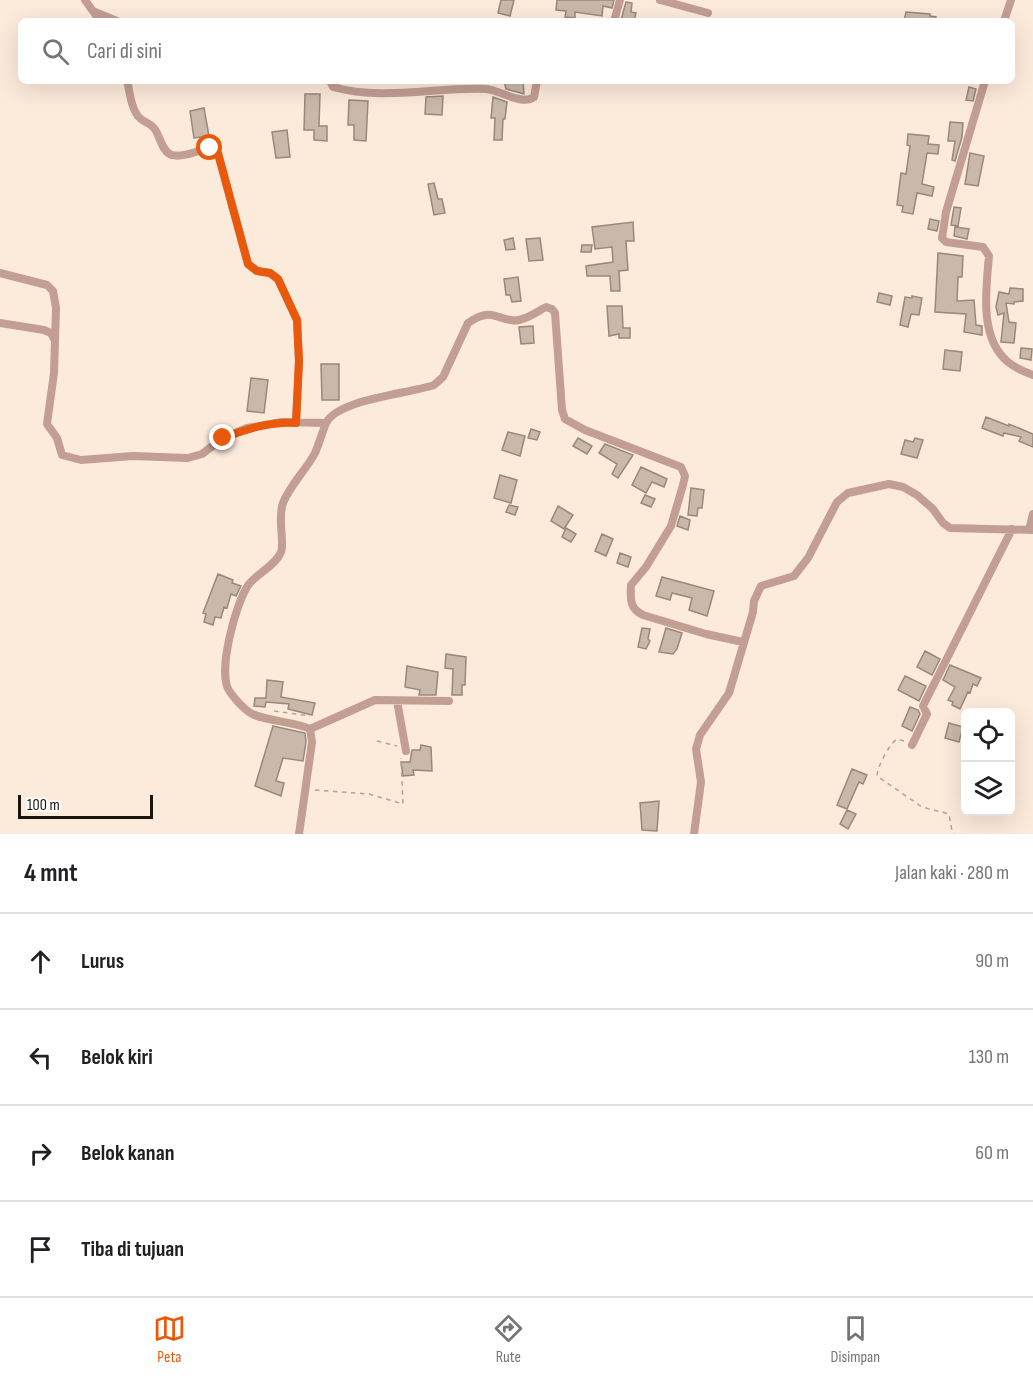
<!DOCTYPE html>
<html lang="id">
<head>
<meta charset="utf-8">
<style>
  :root { --surface:#fff; --page:#f2f2f2; --text:#202124; --muted:#757577; --line:#e0e0e0; --accent:#ea580c }
  body { margin:0; font-family:"Sofia Sans Condensed",sans-serif; background:var(--page); color:var(--text) }
  .controls { position:absolute; right:18px; bottom:18px; display:grid; overflow:hidden; border-radius:9px; box-shadow:0 6px 24px #0002 }
  .controls button { width:54px; height:54px; display:grid; place-items:center; padding:0; border:0; border-bottom:2px solid var(--line); background:var(--surface); color:var(--text); font:30px sans-serif }
  .scale { position:absolute; left:18px; bottom:15px; width:135px; box-sizing:border-box; padding-left:6px; border:3px solid #1a140f; border-top:0; font-size:16px; line-height:21px; white-space:nowrap; color:#1a140f; -webkit-text-stroke:4px #fff; paint-order:stroke }
  .stop { position:absolute; width:18px; height:18px; margin:-14px; border:4px solid #ea580c; border-radius:50%; background:#fff }
  .stop.end { background:#ea580c; border-color:#fff; box-shadow:0 2px 6px #0008 }
  .list { margin:0; padding:0; list-style:none }
  h2 { display:flex; justify-content:space-between; align-items:center; height:78px; margin:0; padding:0 24px; font-size:26px }
  h2 small { font-size:20px; font-weight:400; color:var(--muted) }
  .list li { display:grid; grid-template-columns:39px 1fr auto; gap:18px; align-items:center; box-sizing:border-box; height:96px; padding:0 24px; border-top:2px solid var(--line) }
  .list b { display:block; font-size:22px; white-space:nowrap }
  .list em { font-size:20px; font-style:normal; color:var(--muted) }
  .icon { flex:none; width:33px; height:33px; fill:none; stroke:currentColor; stroke-width:2; stroke-linecap:round; stroke-linejoin:round }
  .map { position:relative; flex:none; width:1033px; height:834px; overflow:hidden }
  .search { position:absolute; background:var(--surface); box-shadow:0 6px 24px #0002; left:18px; right:18px; top:18px; height:66px; display:flex; align-items:center; gap:15px; box-sizing:border-box; padding:0 21px; border-radius:9px; color:var(--muted); font-size:22px }
  .sheet { height:462px; background:var(--surface) }
  nav { display:flex; justify-content:space-around; align-items:center; box-sizing:border-box; height:84px; border-top:2px solid var(--line); background:var(--surface); font-size:16px; color:var(--muted) }
  nav a { display:grid; justify-items:center; gap:3px }
  nav .on { color:var(--accent) }
  .map>svg:first-child { display:block }
  .building { fill:#cab8aa; stroke:#99887b; stroke-width:1.5 }
  .lines { fill:none; stroke-linecap:round; stroke-linejoin:round }
  .path { stroke:#b2a498; stroke-width:1.5; stroke-dasharray:4.5 4.5; stroke-linecap:butt }
  .minor { stroke:#c29e93; stroke-width:8 }
  .route { stroke:#ea580c; stroke-width:8 }
</style>
</head>
<body>
<div class="map">
<svg width="1033" height="834" viewBox="0 0 1033 834">
  <rect width="100%" height="100%" fill="#fceadb"/>
  <!-- building -->
  <path class="building" d="M501 0H514L510 16 498 13Z
    M557 0H614L612 8 603 6 602 16 575 12V18L565 17 566 11 556 10Z
    M626 2 632 3 631 12 636 13 634 21 621 20Z
    M906 12 930 14V16L936 17V21H904Z
    M504 81H523L524 94 506 89Z
    M969 87 976 89 973 101 966 100Z
    M305 94H320L319 126H327V141L314 140V130H304Z
    M443 96 442 115 425 114 426 97Z
    M493 97 507 102 505 119H503L502 140H494L495 118H491Z
    M349 100 368 101 366 141 354 140V125H348Z
    M204 108 209 136 194 138 190 111Z
    M950 122 963 123 962 137 955 161 952 160 955 141H948Z
    M287 130 290 157 276 158 272 132Z
    M908 134 929 136 928 144 939 145 938 154 927 153 922 184 934 187 932 196 917 193 913 214 902 212 903 206 897 205 901 173 906 174 910 146 907 145Z
    M970 153 984 156 978 186 965 184Z
    M434 183 438 199H442L445 213 434 215 428 184Z
    M954 207 961 208 958 226 951 225Z
    M930 219 939 221 937 231 928 229Z
    M633 222 634 241H626L628 270 619 271 620 291H611L610 276H587L586 266 613 262 612 247 595 249 592 227Z
    M955 227 969 229 967 239 954 236Z
    M513 238 515 249 506 250 504 240Z
    M540 238 543 260 529 261 526 239Z
    M582 245H592L591 252H581Z
    M938 253 963 256 962 277H958L957 301 974 300 976 325 982 326V335L964 332 966 314 935 312Z
    M518 277 521 301 512 302 510 295H506L504 279Z
    M1010 288 1023 289V301L1014 302V304L1006 303 1009 322 1016 323 1014 343 1001 342 1004 313 998 315 996 307 999 292 1009 294Z
    M879 293 892 296 890 305 877 302Z
    M912 296 922 298 919 315 911 314 908 327 900 325 905 297 912 298Z
    M607 306H622L623 328H630V338H619V334L609 336Z
    M533 326 534 343 521 344 519 327Z
    M1021 348 1032 349 1031 360 1020 358Z
    M945 350 962 352 960 371 943 369Z
    M321 364H339V400H322Z
    M251 378 268 380 264 413 247 411Z
    M986 417 1009 426V424L1033 434V447L1019 441 1021 437 1004 433 1003 436 982 428Z
    M531 429 540 432 537 440 528 438Z
    M508 432 525 436 520 456 502 450Z
    M578 438 592 446 587 454 573 446Z
    M915 438 923 440 917 458 901 454 905 440 913 442Z
    M605 444 633 455 618 478 612 474 617 464 599 453Z
    M641 467 667 479 664 487 652 482 646 493 632 485Z
    M500 475 517 480 511 503 494 498Z
    M691 488 704 490 702 508H698L697 516 688 515Z
    M645 495 655 499 651 507 641 503Z
    M509 505 518 507 515 515 506 512Z
    M558 506 573 515 564 529 551 521Z
    M680 516 690 520 688 530 677 526Z
    M566 528 576 534 571 542 562 537Z
    M602 534 613 539 606 556 595 551Z
    M620 553 631 557 628 567 617 563Z
    M218 574 233 580 232 583 241 586 236 596 231 594 227 608 224 607 221 618 215 617 213 625 204 622 206 614 203 613Z
    M662 577 714 591 707 616 689 610 692 598 672 593 670 600 656 596Z
    M642 628 650 629 648 639 650 641 646 649 638 647Z
    M666 628 682 633 677 649 673 654 659 652Z
    M925 651 940 659 932 675 917 667Z
    M446 654 466 657 465 685H462V695H452L453 669 445 668Z
    M950 665 981 678 977 686 973 684 970 693 968 692 960 709 952 705 953 702 948 700 955 687 943 680Z
    M407 666 438 672 436 695H419L420 690 405 687Z
    M905 676 926 686 919 701 898 690Z
    M267 680 283 682 281 697 315 703 312 715 288 709 289 704 266 702 265 707 254 706 255 698H266Z
    M910 707 918 710 920 714 912 731 902 726Z
    M949 723 963 727 959 742 945 738Z
    M273 726 305 733 306 742 303 761 283 758 276 781 284 783 281 796 255 786Z
    M421 745 431 747 432 771 413 770 414 775 403 776 401 762H410L412 750H420Z
    M852 769 867 775 863 784 859 782 847 809 837 805Z
    M659 801 657 831 642 830 640 803Z
    M847 810 856 814 848 829 840 824Z"/>
  <g class="lines">
    <!-- path -->
    <path class="path" d="M274 711 310 716
      M377 741 397 746
      M904 741 897 739C889 744 877 768 877 776L922 807 949 814 952 831 954 834
      M315 790 369 794 403 804 401 758"/>
    <!-- minor -->
    <path class="minor" d="M85 0 100 21
      M660 0 708 13
      M95 12 117 21
      M614 21 620 0
      M1004 21 1011 0
      M127 81C130 91 130 104 136 113 140 122 148 121 154 128 160 135 162 153 172 155 183 158 199 150 210 148L218 154 248 264 257 271 270 273 278 279 297 320 299 361 296 423
      M330 81 333 87C383 101 435 87 486 89 500 90 522 106 534 97L537 81
      M985 81 946 212 942 238 946 242 983 247 989 256C986 290 979 338 1008 362 1015 368 1025 372 1033 375
      M0 273 47 285 53 291 56 308 54 373 47 424 57 438 62 455 81 460 133 456 188 458 202 454 223 438 247 428 282 422 326 423C338 399 408 394 434 385L443 377 468 323C495 304 499 324 519 320 529 318 538 311 546 307L552 309 555 313 562 410 565 419 585 430 681 467 685 476 683 485 671 526 646 567 631 585C630 599 630 609 643 615L706 634 743 642
      M0 323 44 330 51 333 54 339
      M1029 530 1033 514
      M397 701 406 751
      M310 729 375 700 449 701
      M912 745 927 714 923 706 1012 529
      M299 834 312 742 310 729C293 721 261 721 249 712 242 707 235 699 230 692 216 675 236 601 249 584 258 573 276 565 281 552 285 543 277 519 283 503 290 485 306 470 315 453 319 444 322 433 326 423
      M694 834 701 782 696 749 700 735 729 693 753 612 754 601 761 586 794 576 808 558 837 502 848 493 889 484 903 487 917 495 933 509 943 523 950 528 1033 530"/>
  </g>
  <g class="lines">
    <!-- route -->
    <path class="route" d="M210 148 218 153 248 264 257 271 270 273 278 279 297 320 299 361 296 423C271 421 247 429 223 438"/>
  </g>
</svg>
<div class="controls">
<button><svg class="icon" aria-label="locate" viewBox="0 0 24 24"><circle cx="12" cy="12" r="6"/><path d="M12 2v4M12 18v4M2 12h4M18 12h4"/></svg></button>
<button><svg class="icon" aria-label="layers" viewBox="0 0 24 24"><path d="M12 4l9 5-9 5-9-5zM3 14l9 5 9-5"/></svg></button>
</div>
<div class="scale">100 m</div>
<div class="stop" style="left:210px;top:148px"></div>
<div class="stop end" style="left:223px;top:438px"></div>
<div class="search"><svg class="icon" aria-label="search" viewBox="0 0 24 24"><circle cx="10" cy="10" r="6"/><path d="M15 15l6 6"/></svg>Cari di sini</div>
</div>
<section class="sheet">
<h2>4 mnt<small>Jalan kaki · 280 m</small></h2>
<ul class="list">
<li><svg class="icon" aria-label="ahead" viewBox="0 0 24 24"><path d="M12 20V5M6 11l6-6 6 6"/></svg><div><b>Lurus</b></div><em>90 m</em></li>
<li><svg class="icon" aria-label="left" viewBox="0 0 24 24"><path d="M17 20v-9H6M10 6l-5 5 5 5"/></svg><div><b>Belok kiri</b></div><em>130 m</em></li>
<li><svg class="icon" aria-label="right" viewBox="0 0 24 24"><path d="M7 20v-9h11M14 6l5 5-5 5"/></svg><div><b>Belok kanan</b></div><em>60 m</em></li>
<li><svg class="icon" aria-label="arrive" viewBox="0 0 24 24"><path d="M6 21V4h12l-3 4 3 4H6"/></svg><div><b>Tiba di tujuan</b></div></li>
</ul>
</section>
<nav>
<a class="on"><svg class="icon" aria-label="map" viewBox="0 0 24 24"><path d="M3 6l6-2 6 2 6-2v14l-6 2-6-2-6 2zM9 4v14M15 6v14"/></svg>Peta</a>
<a><svg class="icon" aria-label="directions" viewBox="0 0 24 24"><path d="M12 3l9 9-9 9-9-9zM9 14v-3h6M13 9l2 2-2 2"/></svg>Rute</a>
<a><svg class="icon" aria-label="saved" viewBox="0 0 24 24"><path d="M7 4h10v16l-5-4-5 4z"/></svg>Disimpan</a>
</nav>
</body>
</html>
